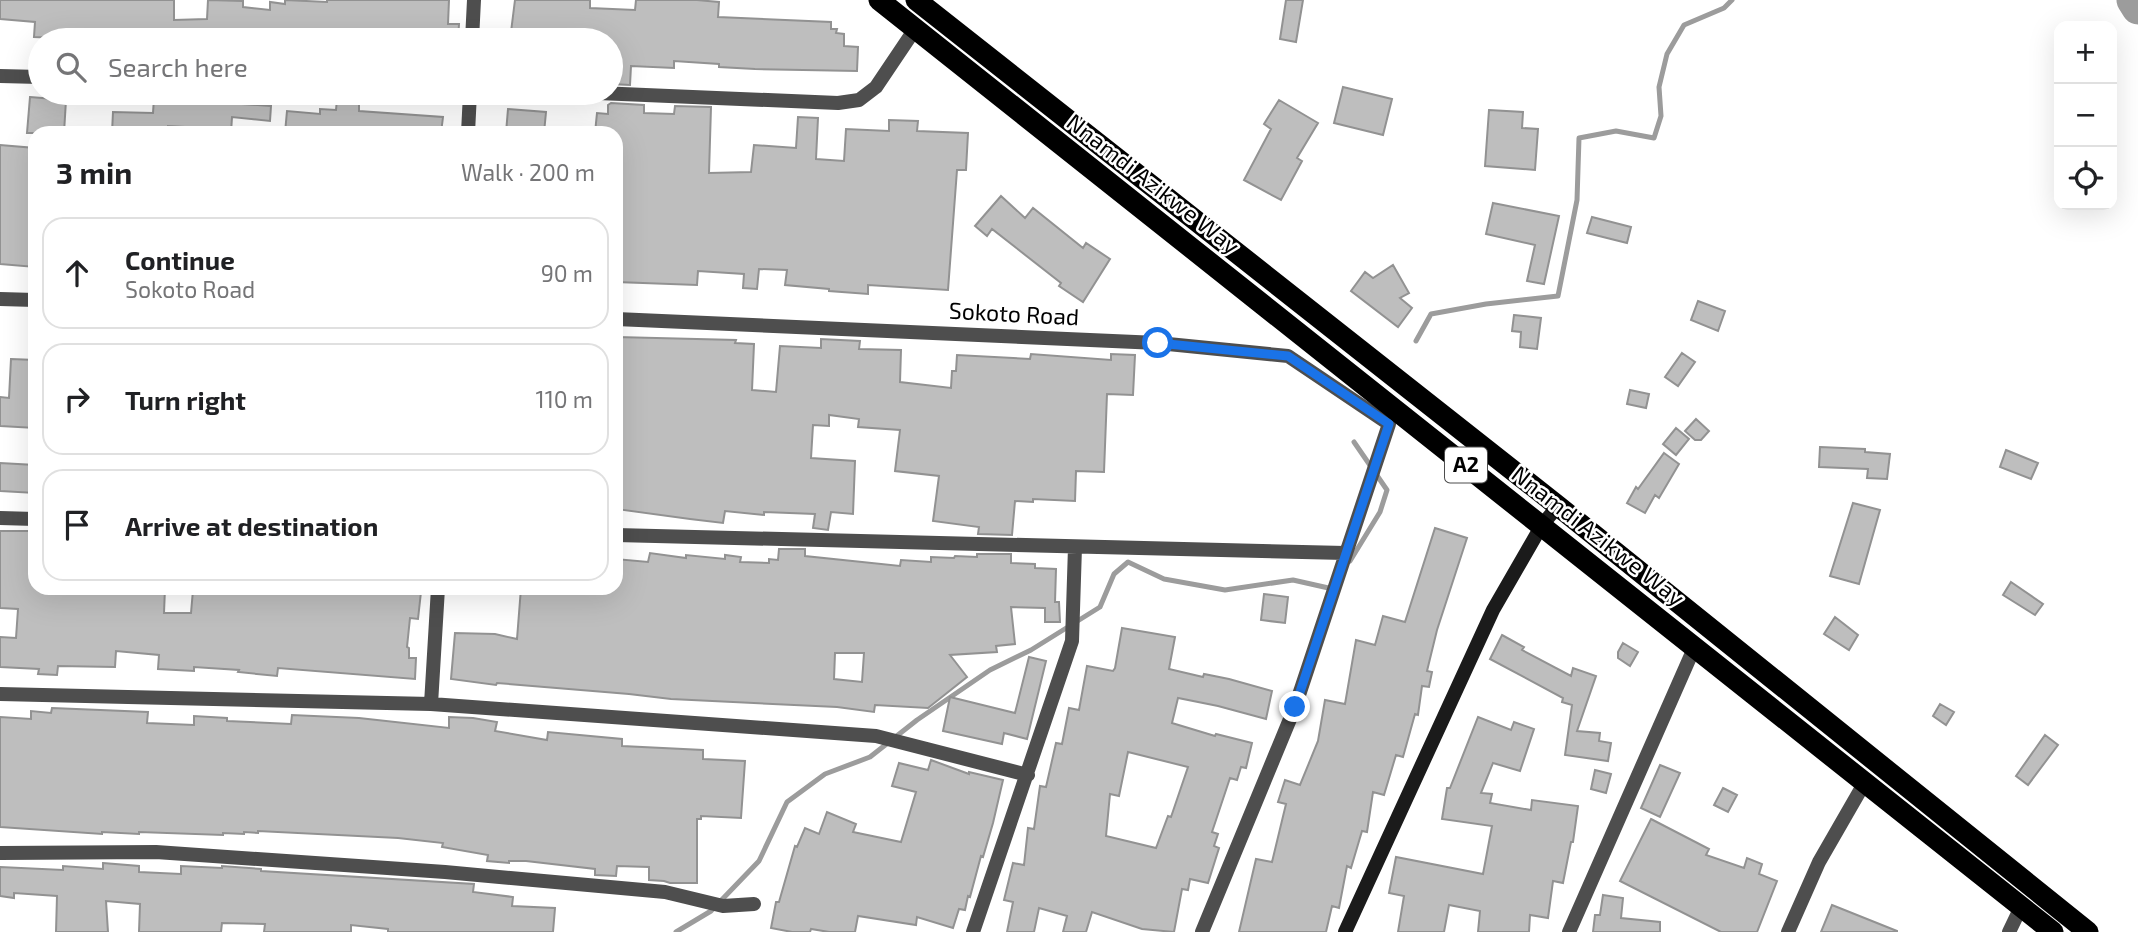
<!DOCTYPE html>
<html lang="en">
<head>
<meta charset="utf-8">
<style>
  :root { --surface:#fff; --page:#f2f2f2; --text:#202124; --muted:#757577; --line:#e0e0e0 }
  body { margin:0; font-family:"Exo 2",sans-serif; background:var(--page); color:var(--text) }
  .controls { position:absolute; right:21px; top:21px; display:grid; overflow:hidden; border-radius:14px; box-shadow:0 7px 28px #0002 }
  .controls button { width:63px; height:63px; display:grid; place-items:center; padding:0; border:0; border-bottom:2px solid var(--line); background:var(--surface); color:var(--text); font:35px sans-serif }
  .stop { position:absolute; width:21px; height:21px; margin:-16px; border:5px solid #1a73e8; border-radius:50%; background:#fff }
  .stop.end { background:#1a73e8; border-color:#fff; box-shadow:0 2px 7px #0008 }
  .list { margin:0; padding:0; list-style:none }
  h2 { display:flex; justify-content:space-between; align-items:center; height:91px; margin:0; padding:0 28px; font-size:30px }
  h2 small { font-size:23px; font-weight:400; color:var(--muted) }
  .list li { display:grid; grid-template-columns:46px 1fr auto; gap:21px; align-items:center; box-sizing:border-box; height:112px; margin:0 14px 14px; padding:0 14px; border:2px solid var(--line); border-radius:21px }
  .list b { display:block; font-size:26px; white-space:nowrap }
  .list p { margin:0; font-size:23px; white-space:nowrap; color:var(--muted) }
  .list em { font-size:23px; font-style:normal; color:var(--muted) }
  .icon { flex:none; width:38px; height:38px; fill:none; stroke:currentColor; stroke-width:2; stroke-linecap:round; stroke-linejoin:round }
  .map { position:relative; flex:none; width:2138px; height:932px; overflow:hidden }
  .search { position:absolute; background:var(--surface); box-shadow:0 7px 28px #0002; left:28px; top:28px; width:595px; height:77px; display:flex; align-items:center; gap:18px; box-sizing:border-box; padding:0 24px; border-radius:38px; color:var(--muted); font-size:26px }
  .panel { position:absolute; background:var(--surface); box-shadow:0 7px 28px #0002; left:28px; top:126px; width:595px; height:469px; border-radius:21px }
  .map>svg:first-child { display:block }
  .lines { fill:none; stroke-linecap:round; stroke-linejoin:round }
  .stream { stroke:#9c9c9c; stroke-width:5 }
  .river { stroke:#9c9c9c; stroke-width:33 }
  .building { fill:#bebebe; stroke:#929292; stroke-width:2; fill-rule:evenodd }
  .street { stroke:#4e4e4e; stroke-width:14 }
  .secondary { stroke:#1b1b1b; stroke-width:14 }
  .highway { stroke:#000; stroke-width:21 }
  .route { stroke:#1a73e8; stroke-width:9 }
  .labels { text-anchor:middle; stroke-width:5; stroke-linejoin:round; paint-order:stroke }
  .shield { fill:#fff; stroke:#4c4c4c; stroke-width:2 }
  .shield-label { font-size:21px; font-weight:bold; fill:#000 }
  .street-label { font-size:23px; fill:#000; stroke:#fff }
</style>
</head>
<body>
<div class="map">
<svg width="2138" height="932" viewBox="0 0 2138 932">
  <rect width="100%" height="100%" fill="#fff"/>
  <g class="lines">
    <!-- stream -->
    <path class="stream" d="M1416 341 1431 314 1486 304 1558 296 1577 200 1579 138 1616 131 1654 138 1661 116 1659 87 1667 54 1684 25 1724 8 1732 0
      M1350 561 1380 512 1387 490 1354 442
      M676 932 711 911 759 861 787 802 825 774 870 757 917 720 990 670 1031 650 1100 607 1114 574 1128 562 1164 579 1225 590 1293 580 1333 589"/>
    <!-- river -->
    <path class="river" d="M2133 0 2138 8"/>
  </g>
  <!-- building -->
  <path class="building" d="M0 0H174V20L207 19 208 0 243 1V7L270 10V2L285 4V0L327 2V0H449L448 24H459L458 40H367V35L315 31V40H259L244 39V36L197 33V40H116L34 37 35 22 0 19Z
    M515 0H590V8L635 10 636 0H697L719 2 718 17 831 22V29H837L836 33 844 34V46L858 47 857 71 755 69 719 67V64L674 61V68L631 66 630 85 611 84V40H510Z
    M1286 0H1303L1296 42 1280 39Z
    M1343 87 1392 99 1383 135 1334 123Z
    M30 97 66 100 64 133H27Z
    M154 98 271 106 270 121 232 117 231 133H201L202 128 168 126V133H112L113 112 153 113Z
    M337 99 359 101V111L443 117 441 133H285L287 111 320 114V109L336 110Z
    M1279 100 1318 123 1297 158 1302 161 1281 200 1244 180 1271 129 1264 124Z
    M611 103 644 105V113L674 114 675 106 711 107 709 173 751 172 754 145 796 148 798 117 818 118 816 159 844 161 846 129 889 131V120L918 121 917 131 968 133 966 170H957L948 290 868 285V294L829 291V289L785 285 787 270 759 269 757 289 743 288 744 274 698 271 697 285 616 282V133H595L597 113 608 114V105Z
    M508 109 546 112 544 133H506Z
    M1489 110 1523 112 1522 128 1538 129 1535 170 1485 166Z
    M0 145 35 148V267L0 264Z
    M1001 196 1025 218 1033 208 1083 248 1086 243 1110 259 1083 302 1059 286 1061 283 992 229 987 236 975 226Z
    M1493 203 1559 216 1544 284 1527 281 1535 245 1486 234Z
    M1592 217 1631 227 1627 243 1587 233Z
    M1393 265 1409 293 1400 298 1412 308 1398 327 1351 291 1365 272 1373 278Z
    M1698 301 1725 311 1718 331 1691 320Z
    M1514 315 1541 318 1537 349 1520 347 1521 332 1512 331Z
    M616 337 736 340 735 343 754 344 752 390 776 392 780 346 821 348V339L860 341 859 349 901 350 900 382 951 388 952 371H956L957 355 1030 359 1031 354 1111 360V354L1135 355 1133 395 1107 394 1104 472 1076 471 1075 501 1033 499V502L1015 501 1012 535 978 534 979 527 933 521 939 476 895 471 900 430 858 427 859 419 829 415V426L813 425 811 458 855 461 853 514 831 512 828 530 813 528 815 514 764 512V515L725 511 723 523 690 519 616 509Z
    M1682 353 1695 362 1678 386 1665 377Z
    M11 359 35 360V428L0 426V397L9 398Z
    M1630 390 1649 394 1646 408 1627 404Z
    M1696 419 1709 431 1701 440H1695L1685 431Z
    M1676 428 1689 439 1676 455 1663 444Z
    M1820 447 1865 449V452L1890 454 1887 479 1867 478 1868 469 1819 467Z
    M2006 450 2038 463 2031 479 2000 467Z
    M1664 453 1679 464 1659 498 1655 495 1645 513 1627 503 1636 487 1638 489Z
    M0 463 35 465V493L0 491Z
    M1853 503 1880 510 1859 584 1830 576Z
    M1435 528 1467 538 1437 630 1427 671 1432 672 1429 687 1422 686 1418 715 1415 714 1403 757 1396 755 1384 795 1373 792 1367 832 1362 831 1351 868 1347 866 1339 908 1332 906 1326 932H1239L1256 859 1272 862 1286 804 1278 802 1285 780 1300 785 1318 741 1325 700 1345 704 1356 640 1375 645 1383 616 1405 622Z
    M0 531H35V588H165L164 613H191L193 590 205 591V588H387L421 592 418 619 410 618 407 647 409 648V658H416L415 679 278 668 277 676 238 672 239 670 194 667V671L158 669 159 655 116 651 115 667 58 666 57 675 38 674 39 669 0 667V637L16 638 18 609 0 608Z
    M779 549H805V556L900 566 901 560 931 562V557L954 558 955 556 977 557V554H1011V563L1035 564V568L1056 569 1055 602H1059L1060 622H1045V608L1011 607 1015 644 996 646 997 652 950 655 967 677 928 708 875 705 874 712 837 707 671 699 629 694 497 683 496 685 451 679 455 633 495 634 517 639 521 588H616V559L648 562 650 553 686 558V555L725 559V555L741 557 740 562 769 563V559L778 560ZM835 653H864L862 682 834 679Z
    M2011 582 2043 604 2035 615 2003 595Z
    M1264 594 1288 597 1285 623 1261 620Z
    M1835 617 1858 635 1849 650 1824 634Z
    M1122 628 1175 637 1169 669 1203 677 1204 674 1229 679 1272 691 1266 719 1218 706 1178 698 1172 723 1215 736 1216 734 1252 743 1246 768 1241 767 1237 780 1230 778 1212 832 1218 834 1214 846 1219 848 1208 883 1190 879 1188 890 1182 889 1174 932 1142 929 1092 912 1086 932H1063L1067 916 1039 908 1034 932H1007L1013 902 1004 900 1013 863 1024 865 1028 828 1034 829 1040 786 1046 787 1056 743 1062 744 1069 708 1079 710 1087 666 1113 671 1115 668ZM1128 752 1188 767 1171 817 1168 816 1156 848 1106 836 1110 794 1119 796Z
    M1502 635 1524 647 1522 650 1571 676 1573 668 1596 676 1577 731 1600 733 1599 741 1611 743 1608 761 1565 755 1572 705 1562 702 1563 698 1490 659Z
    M1623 643 1638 652 1630 666 1618 658V652Z
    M1029 657 1046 661 1027 739 1004 733 1002 744 943 731 950 697 1015 713Z
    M1940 704 1954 712 1946 725 1933 716Z
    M52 708 148 712 147 723 194 725V716L227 718V721L291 724 292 715 359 718 449 728V717L473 718 497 722 495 731 547 740 548 732 622 739V746L703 750V759L745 761 741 818 701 816V819H697V883H670L664 881 649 880V867L617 866 616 876 595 875V869L526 861H509V863L487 861 488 855 442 847 443 843 398 838 258 831V833L244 832V834L223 833V835L139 832V834L102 832V834L0 827V717L31 719V711L51 713Z
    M1478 717 1511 730 1514 722 1534 729 1520 771 1493 763 1481 793 1492 794 1490 803 1531 810 1532 800 1578 806 1573 842H1571L1563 883 1553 881 1548 918 1530 915 1529 932H1478L1480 911 1449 905 1444 932H1398L1404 896 1389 893 1396 857 1483 874 1492 826 1442 819 1447 788H1450Z
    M2045 735 2058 745 2028 785 2016 776Z
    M931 760 969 774V772L1003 780 993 823 983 857 981 856 970 897 968 896 965 910 959 909 953 928 917 917 916 925 858 916 855 932H829L811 929 810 932H792L771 928 776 902H779L795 846 797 847 805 828 819 834 827 812 856 824 853 832 901 842 916 792 892 786 899 763 928 770Z
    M1660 765 1680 773 1660 817 1641 808Z
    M1595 770 1611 774 1606 793 1591 789Z
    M1723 788 1737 795 1728 812 1714 805Z
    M1651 819 1709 849 1706 855 1744 868 1747 858 1762 864 1759 874 1777 881 1757 932H1721L1620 881Z
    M103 863 139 866V872L181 874V866L222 868V866L261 869V871L474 884 473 892 513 897 512 906 555 908 553 932H388V929L351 925V932H264L265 924 222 923 221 932H139L140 904 106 901 108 932H56L57 896 14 893V898L0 896V867L63 870V866L103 869Z
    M1603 895 1623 898 1621 918 1660 922V932H1593L1595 915H1600Z
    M1832 905 1897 931V932H1821Z"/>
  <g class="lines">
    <!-- street -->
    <path class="street" d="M472 40 474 0
      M0 76 40 77
      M598 93 838 103 859 100 876 87 915 29
      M468 133 470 93
      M0 299 35 300
      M616 319 1158 343 1288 356 1389 424 1295 707 1202 932
      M0 518 35 519
      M616 535 1345 553
      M0 694 431 704 876 736 1028 775
      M431 704 438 588
      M0 853 156 852 445 872 665 892 723 906 754 904
      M973 932 1072 641 1075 547
      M1569 932 1695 646
      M1788 932 1819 862 1865 782
      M2009 932 2021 907"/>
    <!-- secondary -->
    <path class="secondary" d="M1345 932 1493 610 1542 525 1558 506"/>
    <!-- highway -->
    <path class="highway" d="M879 0 2053 932
      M916 0 1558 506 2088 932"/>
  </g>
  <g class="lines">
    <!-- route -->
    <path class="route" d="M1158 343 1288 356 1389 424 1295 707"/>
  </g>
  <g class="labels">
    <!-- shield labels -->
    <rect class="shield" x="1445" y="447.5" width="42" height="35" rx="5"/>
    <g class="shield-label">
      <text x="1466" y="472">A2</text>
    </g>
    <!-- street labels -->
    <g class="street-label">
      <text transform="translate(1153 184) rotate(38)" y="8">Nnamdi Azikwe Way</text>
      <text transform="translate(1014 314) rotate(3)" y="8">Sokoto Road</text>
      <text transform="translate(1598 536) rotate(38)" y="8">Nnamdi Azikwe Way</text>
    </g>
  </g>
</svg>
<div class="controls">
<button>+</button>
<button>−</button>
<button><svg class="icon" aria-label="locate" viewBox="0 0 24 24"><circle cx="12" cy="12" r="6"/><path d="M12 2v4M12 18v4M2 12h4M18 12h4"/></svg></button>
</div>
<div class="stop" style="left:1158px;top:343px"></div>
<div class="stop end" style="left:1295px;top:707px"></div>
<div class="search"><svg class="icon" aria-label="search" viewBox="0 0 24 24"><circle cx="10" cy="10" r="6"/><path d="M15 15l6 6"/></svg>Search here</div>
<section class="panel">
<h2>3 min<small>Walk · 200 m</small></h2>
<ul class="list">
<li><svg class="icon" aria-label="ahead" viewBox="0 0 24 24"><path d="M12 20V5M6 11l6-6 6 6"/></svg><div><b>Continue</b><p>Sokoto Road</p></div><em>90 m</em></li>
<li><svg class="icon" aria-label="right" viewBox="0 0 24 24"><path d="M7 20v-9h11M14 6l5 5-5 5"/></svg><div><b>Turn right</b></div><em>110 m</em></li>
<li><svg class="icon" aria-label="arrive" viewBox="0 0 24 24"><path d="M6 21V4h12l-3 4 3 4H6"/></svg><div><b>Arrive at destination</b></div></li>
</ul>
</section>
</div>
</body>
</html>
